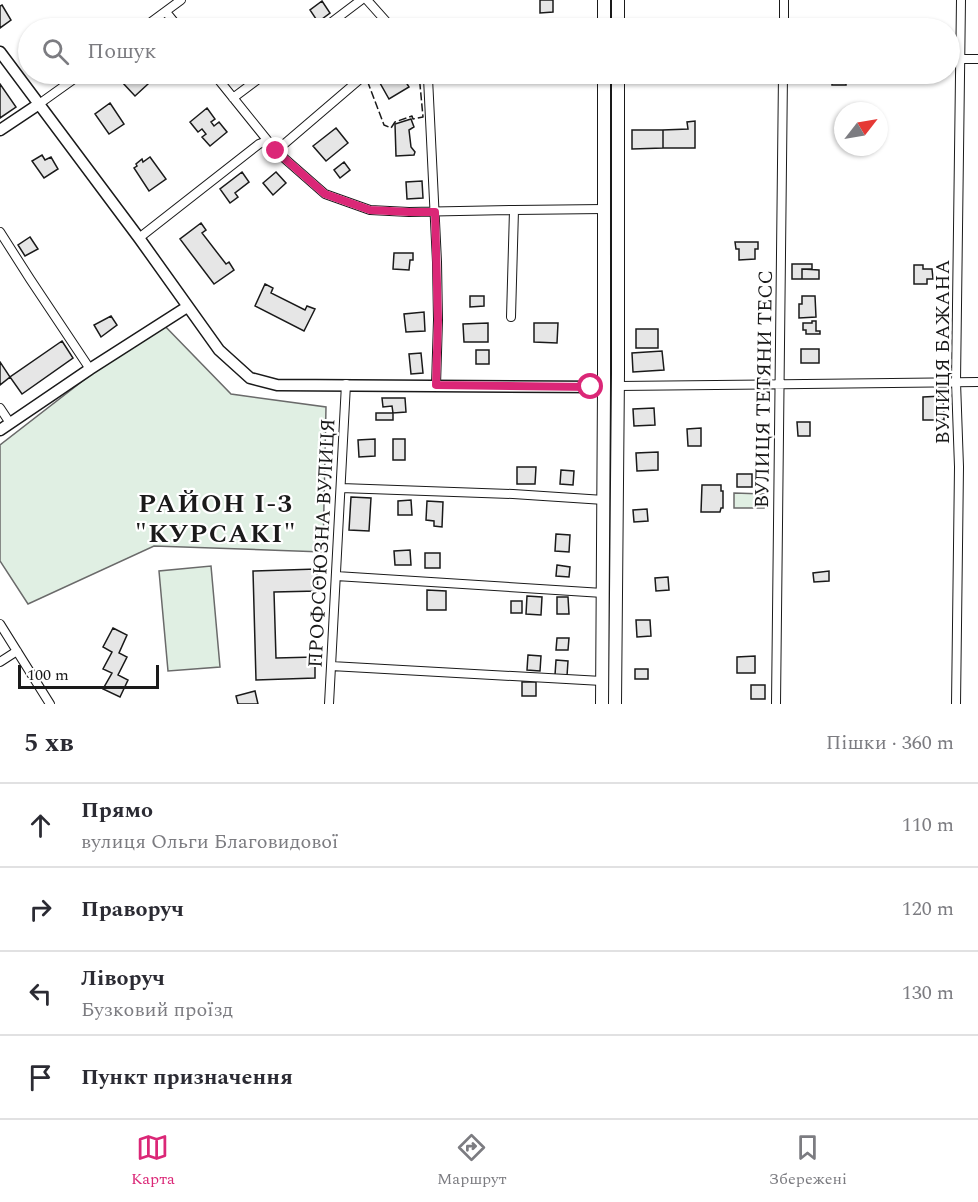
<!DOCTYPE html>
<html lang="uk">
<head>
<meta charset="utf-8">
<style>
  :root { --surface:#fff; --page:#f7f7f7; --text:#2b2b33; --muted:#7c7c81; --line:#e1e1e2; --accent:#db2777 }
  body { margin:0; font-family:Spectral,serif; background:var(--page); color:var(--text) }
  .compass { position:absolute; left:834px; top:102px; width:54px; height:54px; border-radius:50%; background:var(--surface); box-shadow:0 2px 4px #0004; rotate:59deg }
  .scale { position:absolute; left:18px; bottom:15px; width:141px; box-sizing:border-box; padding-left:6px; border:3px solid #1a1a1a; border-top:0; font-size:16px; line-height:21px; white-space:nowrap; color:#1a1a1a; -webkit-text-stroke:4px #fff; paint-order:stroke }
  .stop { position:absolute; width:18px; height:18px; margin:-14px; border:4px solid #db2777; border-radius:50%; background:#fff }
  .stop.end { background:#db2777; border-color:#fff; box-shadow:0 2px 6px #0008 }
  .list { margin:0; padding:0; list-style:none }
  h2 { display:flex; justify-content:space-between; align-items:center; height:78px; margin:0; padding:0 24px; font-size:26px }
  h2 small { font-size:20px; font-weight:400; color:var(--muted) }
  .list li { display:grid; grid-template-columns:39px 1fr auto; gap:18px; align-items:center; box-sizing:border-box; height:84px; padding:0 24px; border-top:2px solid var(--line) }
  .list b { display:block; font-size:22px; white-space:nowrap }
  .list p { margin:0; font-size:20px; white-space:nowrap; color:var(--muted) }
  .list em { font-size:20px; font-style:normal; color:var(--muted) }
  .icon { flex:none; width:33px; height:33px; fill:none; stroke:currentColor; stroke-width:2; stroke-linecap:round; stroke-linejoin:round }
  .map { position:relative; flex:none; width:978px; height:704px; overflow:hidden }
  .search { position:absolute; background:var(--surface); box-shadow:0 2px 4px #0004; left:18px; right:18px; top:18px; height:66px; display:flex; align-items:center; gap:15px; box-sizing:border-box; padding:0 21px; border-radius:33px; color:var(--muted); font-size:22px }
  .sheet { height:414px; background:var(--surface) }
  nav { display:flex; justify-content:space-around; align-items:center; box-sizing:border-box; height:84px; border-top:2px solid var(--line); background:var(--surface); font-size:16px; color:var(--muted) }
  nav a { display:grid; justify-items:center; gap:3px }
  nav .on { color:var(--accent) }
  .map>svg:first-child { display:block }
  .green { fill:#e0efe3; stroke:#6a6a6a; stroke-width:1.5 }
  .building { fill:#e6e6e6; stroke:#1a1a1a; stroke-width:1.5 }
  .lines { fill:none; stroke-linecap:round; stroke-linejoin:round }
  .minor-casing { stroke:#1a1a1a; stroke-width:10 }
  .tertiary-casing { stroke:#1a1a1a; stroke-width:13 }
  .secondary-casing { stroke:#1a1a1a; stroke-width:14 }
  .minor { stroke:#fff; stroke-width:8 }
  .tertiary { stroke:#fff; stroke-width:10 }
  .secondary { stroke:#fff; stroke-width:12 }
  .fence { stroke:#1a1a1a; stroke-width:1.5; stroke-dasharray:8 3; stroke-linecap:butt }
  .route { stroke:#db2777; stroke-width:8 }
  .labels { text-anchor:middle; stroke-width:4.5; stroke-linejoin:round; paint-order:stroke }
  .street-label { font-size:20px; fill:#1a1a1a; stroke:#fff }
  .district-label { font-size:26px; font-weight:bold; letter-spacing:1.5px; fill:#1a1a1a; stroke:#fff }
</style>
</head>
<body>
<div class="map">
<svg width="978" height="704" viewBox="0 0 978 704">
  <rect width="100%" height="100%" fill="#fff"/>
  <!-- green -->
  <path class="green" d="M160 321 231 394 326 407 323 552 154 546 28 604 0 561V445Z
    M734 493 764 494V508H734Z
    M211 566 220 667 168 671 159 571Z"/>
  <!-- building -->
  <path class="building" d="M540 0H553V12L540 13Z
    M322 1 330 13 318 22 310 10Z
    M2 5 11 20 0 28V6Z
    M132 74H139L148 84 135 96 122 82Z
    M396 74H401L409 87 389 99 380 83Z
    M832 74H846V85H832Z
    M0 84 16 107 0 118Z
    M110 103 124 124 109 134 95 114Z
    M207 108 215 119 211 122 214 126 219 122 227 132 210 146 202 137 206 134 202 129 198 132 190 122Z
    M411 119 414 127 409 130 411 147 415 152 414 155 396 156 395 124Z
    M695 121V148H663V130L688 129 687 122Z
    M336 128 348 143 326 161 313 146Z
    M632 130H663V148L632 149Z
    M42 155 45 160 51 157 58 169 44 178 32 161Z
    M150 157 166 179 149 191 134 168 137 166 136 164 142 159 143 162Z
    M344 162 350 170 340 178 334 170Z
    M242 172 249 182 235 193 238 197 230 203 220 189Z
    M276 172 286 183 273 195 263 183Z
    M422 181 423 198 407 199 406 182Z
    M201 223 206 230 202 233 226 264 229 262 234 270 214 284 180 239Z
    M30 237 38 249 25 256 18 245Z
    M735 242H758V249H755V259L739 260V249H736Z
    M394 253H413V260H410L409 270 393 269Z
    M792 264H812V269H802V279H792Z
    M914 265H923V269H932L933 279H927V284H914Z
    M802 269 819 270V279H802Z
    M265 284 273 288 271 293 305 310 307 306 315 309 304 331 255 306Z
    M470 296H484V306L470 307Z
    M802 296H815L816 317 799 318V304H802Z
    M424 312 425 331 406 332 404 314Z
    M111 316 117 325 101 337 94 325Z
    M812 321H816V331H820V334H806V330H803V323H812Z
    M488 323V342H464L463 324Z
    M534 323H558L557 343 534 342Z
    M636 329H658V348H636Z
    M62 341 73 358 22 394 10 377Z
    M801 349H819V363H801Z
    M476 350H489V364H476Z
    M662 351 664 370 633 372 632 353Z
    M421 353 423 373 411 374 409 354Z
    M0 362 10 377 0 385Z
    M943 396 944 420H923V397Z
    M382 398H405L406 412 393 413 392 406 383 407Z
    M654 408 655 425 634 426 633 409Z
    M376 413H393V420H376Z
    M797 422H810V436H798Z
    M701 428V446H688L687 429Z
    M375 439V456L359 457 358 440Z
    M393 439H405V460H393Z
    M658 452V470L637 471 636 453Z
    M517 467H536L535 484H517Z
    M561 470 574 471 573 485 560 484Z
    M737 474H752V487H737Z
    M702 485H721V491H723V508H721L720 512H701Z
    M351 497 371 498 369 531 349 530Z
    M411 500 412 515H398V501Z
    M427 501 443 502 442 527 434 526V521L426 520Z
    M647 509 648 521 634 522 633 510Z
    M556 534 570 535 569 552 555 551Z
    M410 550 411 565H395L394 551Z
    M425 553H440V568H425Z
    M557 565 570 567 569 577 556 576Z
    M317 569 318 591 274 592 276 658 315 657V678L256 680 253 571Z
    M829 571V581L814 582 813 573Z
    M668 577 669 590 656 591 655 578Z
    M427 590 446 591V610H427Z
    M527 596 542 597 541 615 526 614Z
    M557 597H568L569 614H557Z
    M511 601H522V613H511Z
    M636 620H650L651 636 637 637Z
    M113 628 127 635 119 653 127 657 118 675 128 680 120 697 103 689 112 673 103 669 112 652 103 647Z
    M557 638H569L568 650H556Z
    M528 655 541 656 540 671 527 670Z
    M755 656V673H737V657Z
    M556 660 568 661 567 676 555 675Z
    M635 669H648V679H635Z
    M522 682H536V696H522Z
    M751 685H765V699H751Z
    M255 691 258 704H238L236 696Z"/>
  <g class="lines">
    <!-- minor casing -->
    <g class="minor-casing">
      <path id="minor" d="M367 0 392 28
        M166 12 179 28
        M143 28 181 0
        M324 28 361 0
        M784 28V0
        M950 59H978
        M214 74 276 151 325 194 370 210 409 212 514 210 511 317
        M429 74 428 78 437 262 438 320 436 385
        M233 98 265 74
        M39 104 81 74
        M276 151 366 74
        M514 210 604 209
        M0 232 30 279 90 369
        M139 238 259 144 267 141
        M618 386 978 382
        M0 408 10 423
        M341 488 513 494 604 500
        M336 576 603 593
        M0 624 50 704
        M0 662 17 651
        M331 666 602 681
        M329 704 346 384
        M776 704 783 74
        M956 704 959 467 956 382 961 0"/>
    </g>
    <!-- tertiary casing -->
    <g class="tertiary-casing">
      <path id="tertiary" d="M0 52 139 238 219 350 250 378 277 385 604 387
        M0 130 39 104
        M0 430 90 369 187 307"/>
    </g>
    <!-- secondary casing -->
    <g class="secondary-casing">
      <path id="secondary" d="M604 0V28
        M618 28V0
        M602 704 604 387V74
        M615 704 618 373V74"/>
    </g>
    <!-- minor -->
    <use href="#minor" class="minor"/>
    <!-- tertiary -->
    <use href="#tertiary" class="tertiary"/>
    <!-- secondary -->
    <use href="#secondary" class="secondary"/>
    <!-- fence -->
    <path class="fence" d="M375 74 367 80 384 125 391 128 395 122 412 116 413 119 423 117 419 74"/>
  </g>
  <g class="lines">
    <!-- route -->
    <path class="route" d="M276 151 325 194 370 210 409 212H435L438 320 436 385 591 387"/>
  </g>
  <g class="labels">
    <!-- street labels -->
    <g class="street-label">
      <text transform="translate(942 352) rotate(-90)" y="7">ВУЛИЦЯ БАЖАНА</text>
      <text transform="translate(763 389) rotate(-89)" y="7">ВУЛИЦЯ ТЕТЯНИ ТЕСС</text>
      <text transform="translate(321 543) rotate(-87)" y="7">ПРОФСОЮЗНА ВУЛИЦЯ</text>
    </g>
    <!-- district labels -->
    <g class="district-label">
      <text x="216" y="512">РАЙОН І-3<tspan x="216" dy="30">"КУРСАКІ"</tspan></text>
    </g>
  </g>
</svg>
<svg class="compass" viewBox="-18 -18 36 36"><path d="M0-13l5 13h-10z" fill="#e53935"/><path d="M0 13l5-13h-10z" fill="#7c7c81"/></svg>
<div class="scale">100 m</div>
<div class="stop" style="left:591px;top:387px"></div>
<div class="stop end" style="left:276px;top:151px"></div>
<div class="search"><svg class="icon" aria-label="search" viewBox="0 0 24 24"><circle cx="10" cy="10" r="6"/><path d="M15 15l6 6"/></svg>Пошук</div>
</div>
<section class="sheet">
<h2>5 хв<small>Пішки · 360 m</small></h2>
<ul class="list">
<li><svg class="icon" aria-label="ahead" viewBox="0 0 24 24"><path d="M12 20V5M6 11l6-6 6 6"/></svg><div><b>Прямо</b><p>вулиця Ольги Благовидової</p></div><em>110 m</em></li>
<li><svg class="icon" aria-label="right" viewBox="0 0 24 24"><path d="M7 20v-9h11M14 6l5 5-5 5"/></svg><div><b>Праворуч</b></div><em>120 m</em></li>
<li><svg class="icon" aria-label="left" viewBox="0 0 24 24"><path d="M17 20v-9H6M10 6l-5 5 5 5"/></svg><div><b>Ліворуч</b><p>Бузковий проїзд</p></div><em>130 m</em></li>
<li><svg class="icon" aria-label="arrive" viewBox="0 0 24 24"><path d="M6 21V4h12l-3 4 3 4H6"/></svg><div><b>Пункт призначення</b></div></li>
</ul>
</section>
<nav>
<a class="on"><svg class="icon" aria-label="map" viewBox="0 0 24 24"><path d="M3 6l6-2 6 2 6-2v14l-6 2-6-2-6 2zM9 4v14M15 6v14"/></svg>Карта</a>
<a><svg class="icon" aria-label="directions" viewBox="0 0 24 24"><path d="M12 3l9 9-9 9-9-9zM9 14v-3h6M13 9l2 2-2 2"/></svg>Маршрут</a>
<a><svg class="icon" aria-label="saved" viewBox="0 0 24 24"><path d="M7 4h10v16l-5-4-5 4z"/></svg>Збережені</a>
</nav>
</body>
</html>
